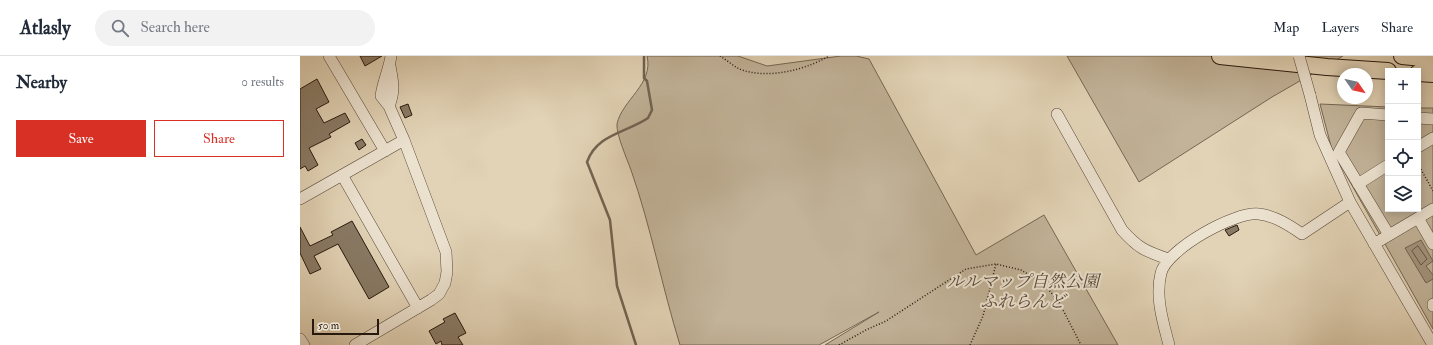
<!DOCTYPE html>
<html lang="en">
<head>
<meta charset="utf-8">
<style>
  :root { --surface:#fff; --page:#f2f2f3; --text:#1f2937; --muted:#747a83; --line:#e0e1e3; --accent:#d93025 }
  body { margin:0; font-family:"IM FELL Double Pica","Noto Serif JP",serif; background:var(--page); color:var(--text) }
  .controls { position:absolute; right:12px; top:12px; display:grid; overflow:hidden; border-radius:0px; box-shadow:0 2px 10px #0003 }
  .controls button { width:36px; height:36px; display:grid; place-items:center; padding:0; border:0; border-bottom:1px solid var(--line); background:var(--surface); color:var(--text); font:20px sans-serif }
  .compass { position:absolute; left:1037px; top:12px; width:36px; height:36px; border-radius:50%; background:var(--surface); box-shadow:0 2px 10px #0003; rotate:124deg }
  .scale { position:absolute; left:12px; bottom:10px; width:67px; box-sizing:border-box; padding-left:4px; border:2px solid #28190e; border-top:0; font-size:11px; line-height:14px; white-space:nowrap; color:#28190e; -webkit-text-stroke:3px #ece2d0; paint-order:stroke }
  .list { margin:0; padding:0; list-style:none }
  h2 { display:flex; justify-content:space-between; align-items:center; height:52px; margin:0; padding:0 16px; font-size:17px }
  h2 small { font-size:13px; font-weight:400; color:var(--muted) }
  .actions { display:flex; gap:8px; padding:12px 16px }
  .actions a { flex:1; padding:9px 0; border:1px solid var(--accent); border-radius:0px; text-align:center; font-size:14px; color:var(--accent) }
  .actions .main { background:var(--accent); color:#fff }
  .icon { flex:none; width:22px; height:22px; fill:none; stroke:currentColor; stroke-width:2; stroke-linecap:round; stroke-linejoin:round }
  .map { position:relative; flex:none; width:1133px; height:289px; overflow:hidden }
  header { display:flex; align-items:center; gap:24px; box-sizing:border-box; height:56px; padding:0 20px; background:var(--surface); border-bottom:1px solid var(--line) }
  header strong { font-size:19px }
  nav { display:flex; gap:22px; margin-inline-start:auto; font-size:14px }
  .search { width:280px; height:36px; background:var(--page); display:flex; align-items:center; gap:10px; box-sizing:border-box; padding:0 14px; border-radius:22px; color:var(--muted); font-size:15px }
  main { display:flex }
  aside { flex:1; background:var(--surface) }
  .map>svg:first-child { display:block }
  .green { fill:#c2b399; stroke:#756654 }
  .water { fill:#a3947d; stroke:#726351 }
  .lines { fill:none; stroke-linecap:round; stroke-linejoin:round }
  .shore { stroke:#665646; stroke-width:1 }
  .stream { stroke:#726351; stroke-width:2.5 }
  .building { fill:#897a65; stroke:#28190e }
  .minor-casing { stroke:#564838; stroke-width:12 }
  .highway-casing { stroke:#28190e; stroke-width:18 }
  .path { stroke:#28190e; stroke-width:1.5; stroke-dasharray:1 2; stroke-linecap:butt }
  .minor { stroke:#ece2d0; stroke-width:11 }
  .highway { stroke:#e2d3b6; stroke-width:16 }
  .minor-bridge-casing { stroke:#564838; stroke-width:12; stroke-linecap:butt }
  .minor-bridge { stroke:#ece2d0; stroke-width:11 }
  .labels { text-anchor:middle; stroke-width:4; stroke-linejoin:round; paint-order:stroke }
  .park-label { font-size:17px; font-style:italic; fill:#564738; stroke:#ece2d0 }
</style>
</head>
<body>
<header>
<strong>Atlasly</strong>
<div class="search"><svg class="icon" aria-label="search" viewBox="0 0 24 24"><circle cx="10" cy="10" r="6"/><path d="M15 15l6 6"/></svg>Search here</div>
<nav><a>Map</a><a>Layers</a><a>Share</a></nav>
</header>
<main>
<aside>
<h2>Nearby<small>0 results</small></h2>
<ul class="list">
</ul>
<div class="actions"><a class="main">Save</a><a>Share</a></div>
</aside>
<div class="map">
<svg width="1133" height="289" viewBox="0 0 1133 289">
  <rect width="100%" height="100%" fill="#e2d3b6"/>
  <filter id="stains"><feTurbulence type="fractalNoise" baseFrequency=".005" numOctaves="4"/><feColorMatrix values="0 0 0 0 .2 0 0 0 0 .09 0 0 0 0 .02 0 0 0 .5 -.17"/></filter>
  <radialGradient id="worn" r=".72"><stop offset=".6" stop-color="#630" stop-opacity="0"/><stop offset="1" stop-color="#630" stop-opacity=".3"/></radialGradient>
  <!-- green -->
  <path class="green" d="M347 0H438L467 10 541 0H556L569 3 676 199 744 159 818 289H525L579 256 519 289H380C362 231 351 171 331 114 327 103 316 78 317 68 322 44 354 28 347 0Z
    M767 0H1043L972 41 839 126Z
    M1020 48 1088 51V153H1118V52H1133V273L1032 94Z"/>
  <!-- water -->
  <path class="water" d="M1121 184 1133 205 1126 210 1133 219V223L1126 227 1105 192Z"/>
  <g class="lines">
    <!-- shore -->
    <path class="shore" d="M1118 190 1127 203 1121 209 1112 195Z"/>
    <!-- stream -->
    <path class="stream" d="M336 289 317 230 310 164 287 106C297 78 326 77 348 62L352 54 347 25 344 22V0"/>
  </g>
  <!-- building -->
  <path class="building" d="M60 0H82L65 10Z
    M17 23 29 46 16 53 24 67 45 57 50 66 29 78 31 81 9 92 18 109 8 115 5 110 0 113V33Z
    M108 48 112 59 105 62 100 51Z
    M62 83 66 89 59 94 55 87Z
    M52 165 89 231 69 243 38 188 14 200 21 213 10 218 0 197V171L10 190 33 179 31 176Z
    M937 169 939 174 929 180 925 174Z
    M155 257 166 277 158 281 163 289H142L141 285 136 288 129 275 145 266 143 263Z"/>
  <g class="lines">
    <!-- minor casing -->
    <g class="minor-casing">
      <path id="minor" d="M29 0 85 95
        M1010 39 1020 79 1050 146 1133 289
        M89 50C95 36 93 25 90 10
        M757 58 822 174C838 192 845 195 868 203
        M1088 59 1061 57 1039 96 1089 179
        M1118 62 1133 63
        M1118 91 1133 82
        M42 119 118 252
        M1058 128 1088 109
        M0 143 104 84
        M1118 162 1133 188
        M1074 188 1133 153
        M1133 248V250
        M0 283 4 289
        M55 289 131 244 139 238 145 227 147 216 146 196 104 84 89 50 81 40C83 25 89 14 91 0
        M869 289C863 266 855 241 861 217 867 193 935 155 959 158 975 160 989 169 1002 178L1050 146"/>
    </g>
    <!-- highway casing -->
    <g class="highway-casing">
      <path id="highway" d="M920 0 1027 11 1088 15
        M1102 0 1133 3
        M1118 17 1133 18"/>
    </g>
    <!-- path -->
    <path class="path" d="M420 0C427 4 434 11 442 14 469 23 505 14 529 0
      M1118 108 1133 135
      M539 289 566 274 586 265 666 213 696 208 721 214 743 227 759 246 781 289
      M670 289 683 260 696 208"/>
    <!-- minor -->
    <use href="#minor" class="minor"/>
    <!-- highway -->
    <use href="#highway" class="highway"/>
    <!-- minor-bridge casing -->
    <g class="minor-bridge-casing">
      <path id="minor-bridge" d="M999 0 1010 39"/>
    </g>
    <!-- minor-bridge -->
    <use href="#minor-bridge" class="minor-bridge"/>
  </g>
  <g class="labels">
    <!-- park labels -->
    <g class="park-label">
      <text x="723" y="231">ルルマップ自然公園<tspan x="723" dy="20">ふれらんど</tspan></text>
    </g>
  </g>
  <rect width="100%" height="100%" filter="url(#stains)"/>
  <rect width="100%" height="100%" fill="url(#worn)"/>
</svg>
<div class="controls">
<button>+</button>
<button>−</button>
<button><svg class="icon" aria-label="locate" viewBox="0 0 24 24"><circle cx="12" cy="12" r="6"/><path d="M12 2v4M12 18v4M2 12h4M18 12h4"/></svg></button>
<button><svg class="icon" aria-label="layers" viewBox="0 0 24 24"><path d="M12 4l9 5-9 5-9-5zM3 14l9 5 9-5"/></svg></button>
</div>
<svg class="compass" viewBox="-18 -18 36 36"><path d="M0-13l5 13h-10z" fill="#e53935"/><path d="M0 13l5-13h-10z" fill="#747a83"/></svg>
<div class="scale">50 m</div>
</div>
</main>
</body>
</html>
